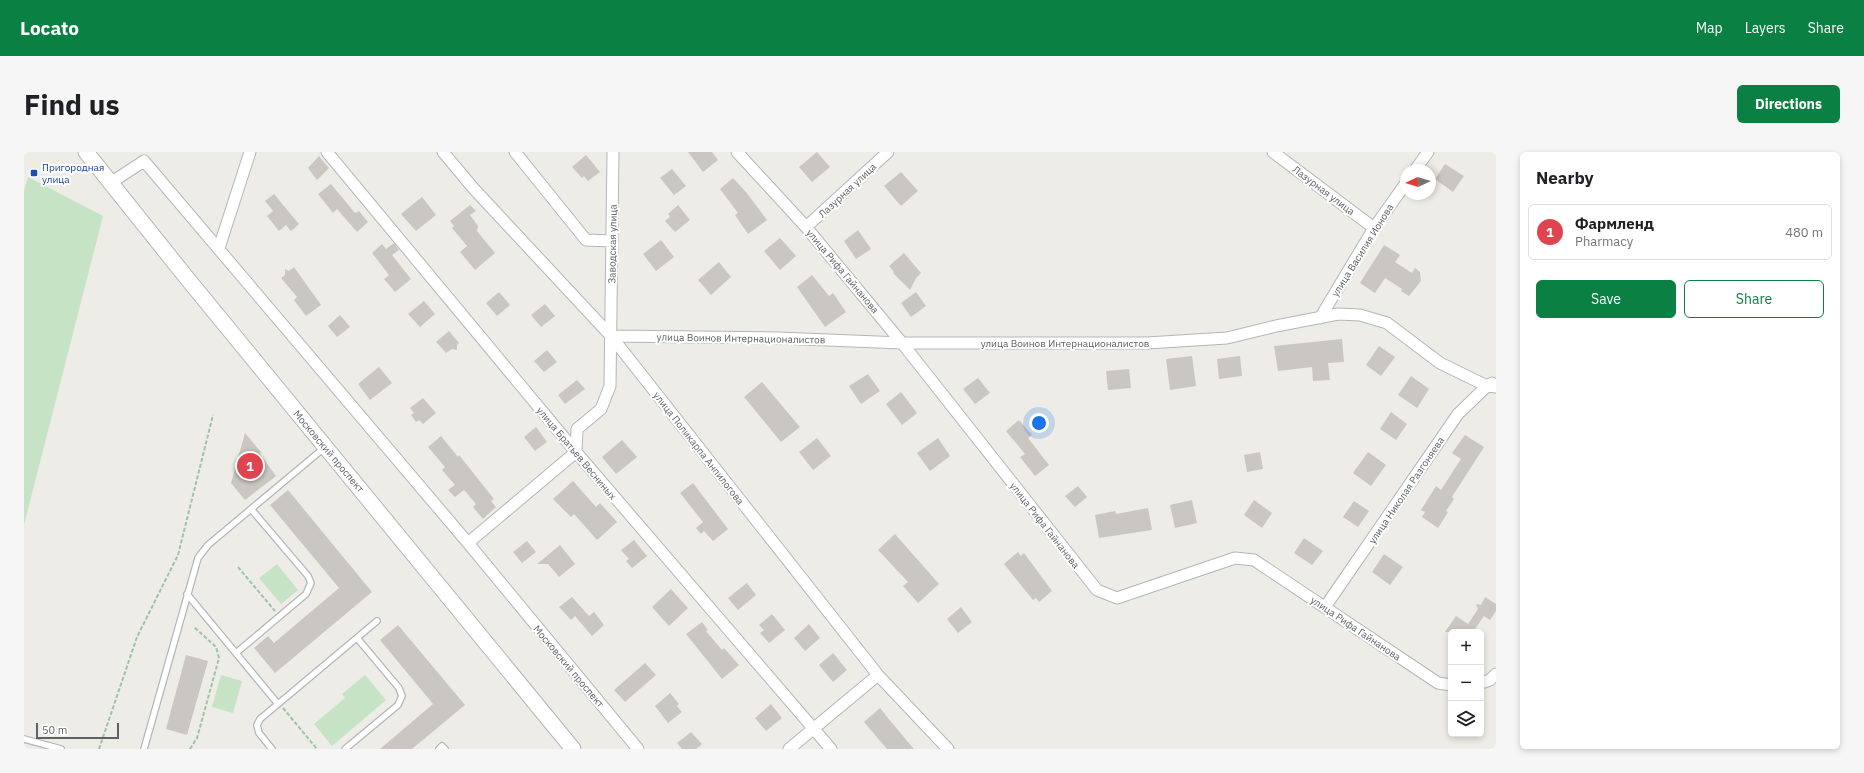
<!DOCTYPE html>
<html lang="en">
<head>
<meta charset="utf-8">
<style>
  :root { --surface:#fff; --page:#f6f6f6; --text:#202124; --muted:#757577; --line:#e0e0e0; --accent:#0b8043 }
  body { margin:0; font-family:"IBM Plex Sans",sans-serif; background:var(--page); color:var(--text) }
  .controls { position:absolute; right:12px; bottom:12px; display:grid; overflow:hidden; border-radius:6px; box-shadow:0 2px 6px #0003 }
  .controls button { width:36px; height:36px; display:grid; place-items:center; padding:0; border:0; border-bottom:1px solid var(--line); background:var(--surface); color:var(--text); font:20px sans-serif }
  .compass { position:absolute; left:1376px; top:12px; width:36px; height:36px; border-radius:50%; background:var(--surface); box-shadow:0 2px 6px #0003; rotate:266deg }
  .scale { position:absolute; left:12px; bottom:10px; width:83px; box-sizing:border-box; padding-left:4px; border:2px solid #5e6165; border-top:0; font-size:11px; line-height:14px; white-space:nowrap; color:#5e6165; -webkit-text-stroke:3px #fff; paint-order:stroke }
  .you { position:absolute; left:1015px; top:271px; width:14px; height:14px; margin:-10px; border:3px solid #fff; border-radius:50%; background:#1a73e8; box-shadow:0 0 0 6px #1a73e833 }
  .badge { display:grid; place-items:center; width:26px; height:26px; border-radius:50%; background:var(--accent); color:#fff; font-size:13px; font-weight:700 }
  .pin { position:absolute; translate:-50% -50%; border:2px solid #fff; box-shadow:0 1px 4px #0006 }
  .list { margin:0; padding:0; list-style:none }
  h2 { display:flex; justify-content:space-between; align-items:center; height:52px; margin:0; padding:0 16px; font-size:17px }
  h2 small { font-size:13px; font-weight:400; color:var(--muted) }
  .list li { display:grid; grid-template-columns:26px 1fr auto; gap:12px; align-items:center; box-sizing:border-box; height:56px; margin:0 8px 8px; padding:0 8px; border:1px solid var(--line); border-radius:6px }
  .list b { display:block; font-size:15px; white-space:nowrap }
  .list p { margin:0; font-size:13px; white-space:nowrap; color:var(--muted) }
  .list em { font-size:13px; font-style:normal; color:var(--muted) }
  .actions { display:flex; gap:8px; padding:12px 16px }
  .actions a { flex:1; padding:9px 0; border:1px solid var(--accent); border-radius:6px; text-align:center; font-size:14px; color:var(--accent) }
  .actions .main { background:var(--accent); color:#fff }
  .icon { flex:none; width:22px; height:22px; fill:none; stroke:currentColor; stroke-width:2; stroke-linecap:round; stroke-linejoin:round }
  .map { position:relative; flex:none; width:1472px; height:597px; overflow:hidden; border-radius:6px }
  header { display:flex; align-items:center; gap:24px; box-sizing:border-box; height:56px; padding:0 20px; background:var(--accent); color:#fff }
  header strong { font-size:19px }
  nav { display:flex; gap:22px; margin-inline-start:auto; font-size:14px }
  .intro { display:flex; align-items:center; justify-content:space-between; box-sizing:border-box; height:96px; padding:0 24px }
  h1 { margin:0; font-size:28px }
  .button { padding:10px 18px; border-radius:6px; background:var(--accent); color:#fff; font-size:14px; font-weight:700 }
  main { display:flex; gap:24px; padding:0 24px }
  aside { flex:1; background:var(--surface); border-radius:6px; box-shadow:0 2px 6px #0003 }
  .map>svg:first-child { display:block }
  .green { fill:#c7e3c5 }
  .building { fill:#cac7c2 }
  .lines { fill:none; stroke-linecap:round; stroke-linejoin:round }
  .lane-casing { stroke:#b3b6b9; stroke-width:8 }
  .street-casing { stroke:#b3b6b9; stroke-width:13 }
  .secondary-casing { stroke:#b2b5b9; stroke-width:17 }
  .path { stroke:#9ec4a7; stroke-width:2; stroke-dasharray:4 2; stroke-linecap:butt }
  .lane { stroke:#fff; stroke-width:5.5 }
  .street { stroke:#fff; stroke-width:11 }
  .secondary { stroke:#fff; stroke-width:15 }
  .transit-dot { fill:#1a4fb4; stroke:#fff; stroke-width:1.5 }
  .labels { text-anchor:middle; stroke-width:4; stroke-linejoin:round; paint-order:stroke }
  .transit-label { font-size:10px; fill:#164399; stroke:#fff; text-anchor:start }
  .street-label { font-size:10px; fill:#5e6165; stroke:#fff }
</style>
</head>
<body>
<header>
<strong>Locato</strong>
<nav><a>Map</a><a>Layers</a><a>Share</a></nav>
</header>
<div class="intro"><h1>Find us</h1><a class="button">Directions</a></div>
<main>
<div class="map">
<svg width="1472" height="597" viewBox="0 0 1472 597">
  <rect width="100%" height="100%" fill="#eeece6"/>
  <!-- green -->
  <path class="green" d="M4 25 79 64 0 373V39Z
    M253 412 274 438 257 452 235 426Z
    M197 523 218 529 209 561 188 555Z
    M341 523 362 548 308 594 290 572 321 546 318 542Z"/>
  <!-- building -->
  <path class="building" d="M664 0H688L694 8 679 20Z
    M793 0 806 15 788 30 775 15Z
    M562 3 576 20 564 29 560 24 558 26 548 15Z
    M295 4 305 16 293 28 284 16Z
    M1421 12 1440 24 1429 40 1411 27Z
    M648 17 662 34 650 43 636 26Z
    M877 20 894 39 877 54 860 34Z
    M709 26 722 40 743 68 724 82 711 63 714 61 696 37Z
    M307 32 331 61 335 59 344 70 333 80 313 57 309 61 294 42Z
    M250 42 275 72 267 79 262 73 255 79 243 64 249 59 241 49Z
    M398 45 412 63 392 79 377 62Z
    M446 53 452 59 446 63 454 74 453 79 471 101 451 118 436 100 443 94 428 76 430 74 426 69Z
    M654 53 666 68 651 80 641 69 646 65 644 62Z
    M834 78 847 97 832 107 820 89Z
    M756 86 772 104 756 118 740 99Z
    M637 88 650 105 632 119 619 102Z
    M370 91 375 98 368 103 387 127 371 140 360 127 365 123 348 101 358 92 362 97Z
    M1360 93 1376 103 1371 110 1388 121 1391 116 1396 120 1397 129 1385 144 1377 139 1378 137 1361 126 1351 141 1336 131Z
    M880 101 897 121 892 126 886 138 869 121 870 120 865 114Z
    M695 110 707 125 687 143 674 128Z
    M270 115 297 153 282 164 270 148 273 145 257 126 261 123V117L265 119Z
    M788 123 805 144 809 141 822 160 801 175 773 135Z
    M475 140 486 153 473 164 462 151Z
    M892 140 902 154 887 165 877 151Z
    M400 149 411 162 396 175 384 162Z
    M521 152 531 164 517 175 507 163Z
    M316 163 326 175 313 185 304 174Z
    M425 179 435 191 433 193V198L428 197 422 201 412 190Z
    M1318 187 1320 210 1304 211 1306 228 1289 229 1288 215 1254 219 1250 194Z
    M1355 194 1371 205 1357 224 1342 213Z
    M523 198 533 210 520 220 510 209Z
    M1168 204 1172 234 1146 238 1142 207Z
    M1216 204 1218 224 1195 227 1193 207Z
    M355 215 368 231 346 248 334 232Z
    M1105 217 1107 236 1084 238 1082 219Z
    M844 222 856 239 837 252 825 234Z
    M1387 224 1405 237 1393 256 1374 243Z
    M954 226 966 241 951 252 939 237Z
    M553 228 561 237 541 252 534 243Z
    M738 230 776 275 757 290 720 245Z
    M877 240 893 261 878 273 862 252Z
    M399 246 412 261 399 272 395 268 392 270 387 263 390 261 386 256Z
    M1367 260 1383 272 1372 288 1356 277Z
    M995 268 1008 283 1004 286 1025 313 1011 324 996 305 1001 302 982 279Z
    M512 275 523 290 511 299 500 285Z
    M221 281 237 300 236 302 252 324 221 348 207 331Z
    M1441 283 1460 295 1428 345 1430 347 1422 359 1424 360 1414 376 1398 365 1401 360 1397 358 1412 334 1417 338 1437 307 1428 301Z
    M417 284 434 305 435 303 470 347 467 349 472 355 459 367 449 355 452 352 440 338 431 345 424 338 431 333 418 318 421 315 404 295Z
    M793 286 807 304 789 318 775 300Z
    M914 286 926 304 906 319 893 301Z
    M598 288 613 305 592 322 578 305Z
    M1236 300 1239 317 1223 320 1220 303Z
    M1344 300 1362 313 1347 334 1329 321Z
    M549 329 572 355 576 351 593 370 573 388 550 362 547 365 529 347Z
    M669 331 704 377 689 389 680 379 677 382 672 376 679 370 656 341Z
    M1054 334 1063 345 1051 355 1041 344Z
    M264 338 348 440 251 521 230 496 244 484 250 491 315 436 246 353Z
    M1168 348 1173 371 1151 376 1146 353Z
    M1230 348 1248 361 1238 376 1220 363Z
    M1330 349 1345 359 1334 375 1319 365Z
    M1124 356 1128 378 1075 386 1071 363 1091 359 1092 362Z
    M871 382 915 432 894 451 879 434 884 430 854 398Z
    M1280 386 1299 399 1288 413 1270 401Z
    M610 388 623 404 608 416 602 409 605 407 597 398Z
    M503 389 512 400 498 411 489 400Z
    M536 393 551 412 535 425 524 412H513Z
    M994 400 997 404 1000 401 1028 439 1015 450 1012 446 1009 448 980 412Z
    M1360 402 1379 415 1366 433 1348 420Z
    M723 431 732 443 714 458 704 446Z
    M647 437 664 456 645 474 628 455Z
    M548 445 565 464 570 460 580 473 568 484 551 464 547 468 535 455Z
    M1461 445 1472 452V459L1466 468 1460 464 1451 477 1455 480H1421L1432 464 1444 472 1454 457 1452 452 1457 453Z
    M937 455 948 470 934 481 923 467Z
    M748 462 761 478 745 491 736 481 740 478 735 473Z
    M678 470 684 478 682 479 698 498 700 496 715 513 698 527 662 482Z
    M785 472 796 486 781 499 770 486Z
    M374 473 441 553 388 597H356L409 552 356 488Z
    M809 501 823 518 809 530 795 513Z
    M162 503 184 509 163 583 142 577Z
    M621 511 632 523 601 550 590 538Z
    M646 541 655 552 653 554 658 560 644 571 631 554Z
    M747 552 758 566 742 579 731 566Z
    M856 556 868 571 890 597H863L840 570Z
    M667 580 678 592 672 597H658L653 591Z"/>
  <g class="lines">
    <!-- lane casing -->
    <g class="lane-casing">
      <path id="lane" d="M163 442 254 552 236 567 233 573 235 581 248 597
        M212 501 282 442 287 431 284 424 227 357
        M254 552 353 469
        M0 587 37 597
        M120 597 174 406 184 393 300 296
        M321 597 374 553 378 544 375 536 333 486
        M415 597 418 594 421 597"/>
    </g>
    <!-- street casing -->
    <g class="street-casing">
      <path id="street" d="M303 0 552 300 807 597
        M419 0 450 37 587 184 854 523 924 597
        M491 0 562 88 588 89
        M713 0 782 75 878 191 1073 438 1093 446 1211 406 1230 408 1414 531 1427 533
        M1249 0 1350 76
        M1391 18 1404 0
        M88 30 120 9 444 391 614 597
        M782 75 864 0
        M195 96 226 0
        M1296 166 1350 76 1382 31
        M587 184 754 186 878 191H1123L1203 186 1252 174 1314 162 1336 163 1363 171 1416 211 1463 234 1472 235
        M444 391 552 300 553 277 577 257 586 234 589 0
        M1301 455 1434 262 1463 234 1468 231
        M1457 531 1466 528 1472 522
        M765 597 854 523"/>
    </g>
    <!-- secondary casing -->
    <g class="secondary-casing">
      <path id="secondary" d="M62 0 162 125 549 597"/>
    </g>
    <!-- path -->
    <path class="path" d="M214 415 251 459
      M259 556 293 597
      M75 597 113 485 154 403 189 263
      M166 597 173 586 195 506 192 495 170 475"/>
    <!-- lane -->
    <use href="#lane" class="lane"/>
    <!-- street -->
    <use href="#street" class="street"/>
    <!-- secondary -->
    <use href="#secondary" class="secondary"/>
  </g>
  <!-- markers -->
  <rect class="transit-dot" x="6" y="17" width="8" height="8" rx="2"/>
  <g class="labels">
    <!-- transit labels -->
    <g class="transit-label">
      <text x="18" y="19">Пригородная<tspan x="18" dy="12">улица</tspan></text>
    </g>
    <!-- street labels -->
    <g class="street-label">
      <text transform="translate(823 38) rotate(-43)" y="4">Лазурная улица</text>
      <text transform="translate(1300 38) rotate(37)" y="4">Лазурная улица</text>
      <text transform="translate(588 92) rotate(-89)" y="4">Заводская улица</text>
      <text transform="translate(1338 98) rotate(-58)" y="4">улица Василия Ионова</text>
      <text transform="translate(819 119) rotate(50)" y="4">улица Рифа Гайнанова</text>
      <text transform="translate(717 186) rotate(1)" y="4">улица Воинов Интернационалистов</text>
      <text x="1041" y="195">улица Воинов Интернационалистов</text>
      <text transform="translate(675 296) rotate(52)" y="4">улица Поликарпа Анпилогова</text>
      <text transform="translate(305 299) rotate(50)" y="4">Московский проспект</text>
      <text transform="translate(553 301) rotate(50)" y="4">улица Братьев Весниных</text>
      <text transform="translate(1382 338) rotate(-56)" y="4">улица Николая Разгоняева</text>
      <text transform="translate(1021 373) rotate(52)" y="4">улица Рифа Гайнанова</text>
      <text transform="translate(1332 476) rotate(34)" y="4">улица Рифа Гайнанова</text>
      <text transform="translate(545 514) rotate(50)" y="4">Московский проспект</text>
    </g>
  </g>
</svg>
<div class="controls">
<button>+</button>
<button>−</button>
<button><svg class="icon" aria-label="layers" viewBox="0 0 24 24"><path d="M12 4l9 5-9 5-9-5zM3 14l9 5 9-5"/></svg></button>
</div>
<svg class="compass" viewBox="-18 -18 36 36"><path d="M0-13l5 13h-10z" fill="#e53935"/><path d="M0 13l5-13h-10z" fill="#757577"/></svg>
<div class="scale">50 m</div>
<div class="you"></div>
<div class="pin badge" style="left:226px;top:314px;background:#e0444e">1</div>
</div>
<aside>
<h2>Nearby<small></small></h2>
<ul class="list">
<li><span class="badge" style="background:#e0444e">1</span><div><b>Фармленд</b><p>Pharmacy</p></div><em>480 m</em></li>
</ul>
<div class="actions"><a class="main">Save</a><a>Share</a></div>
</aside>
</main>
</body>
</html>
